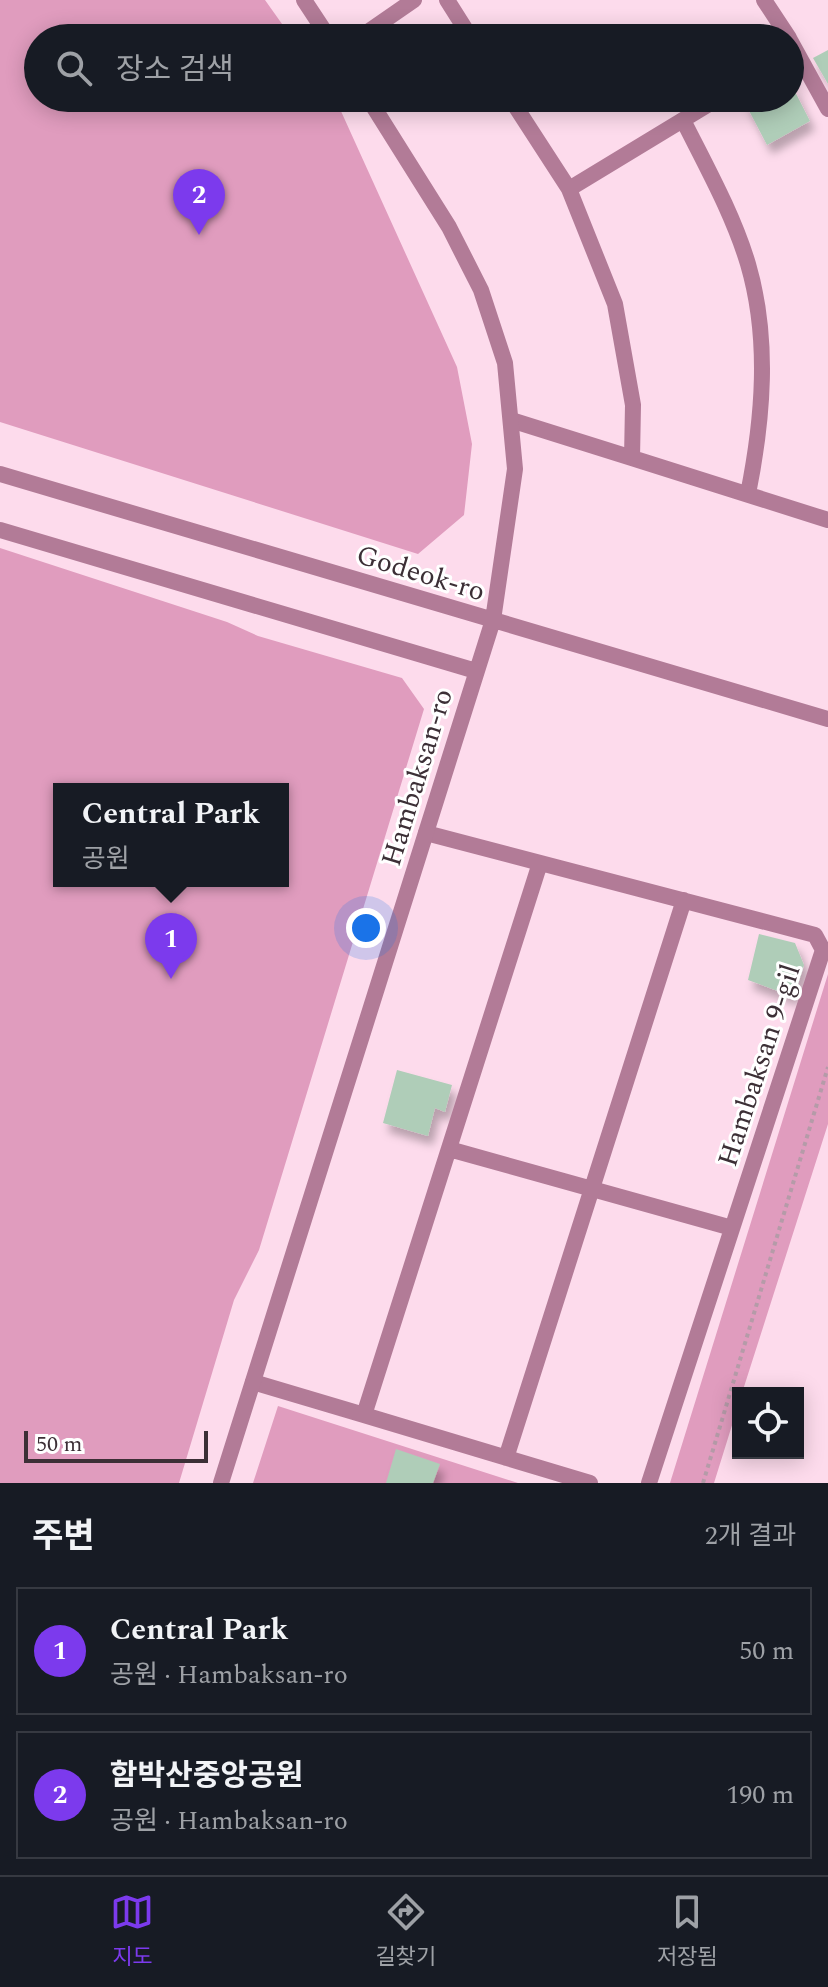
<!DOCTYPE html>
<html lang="ko">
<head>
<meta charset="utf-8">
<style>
  :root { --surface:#171b24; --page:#242831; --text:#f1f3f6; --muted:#9ea1a6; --line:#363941; --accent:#7c3aed }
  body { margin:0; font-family:Spectral,"Noto Sans KR",serif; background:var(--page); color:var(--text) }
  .controls { position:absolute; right:24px; bottom:24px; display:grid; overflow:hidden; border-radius:0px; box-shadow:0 4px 20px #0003 }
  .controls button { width:72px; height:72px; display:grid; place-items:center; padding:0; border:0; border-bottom:2px solid var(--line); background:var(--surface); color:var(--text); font:40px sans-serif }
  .scale { position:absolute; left:24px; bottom:20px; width:184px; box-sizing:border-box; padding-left:8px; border:4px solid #3c2f36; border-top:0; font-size:22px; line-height:28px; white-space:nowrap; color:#3c2f36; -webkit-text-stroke:6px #fff; paint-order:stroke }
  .you { position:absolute; left:366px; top:928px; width:28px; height:28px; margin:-20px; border:6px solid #fff; border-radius:50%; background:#1a73e8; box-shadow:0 0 0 12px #1a73e833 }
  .badge { display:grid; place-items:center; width:52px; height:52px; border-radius:50%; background:var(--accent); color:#fff; font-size:26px; font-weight:700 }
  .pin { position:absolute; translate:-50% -66px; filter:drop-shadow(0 2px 4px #0008) }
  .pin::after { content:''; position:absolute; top:42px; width:28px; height:24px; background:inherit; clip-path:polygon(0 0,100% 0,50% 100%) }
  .popup { position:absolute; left:53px; top:783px; width:236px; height:104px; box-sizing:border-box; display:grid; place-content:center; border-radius:0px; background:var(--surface); filter:drop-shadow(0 2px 6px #0005); font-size:26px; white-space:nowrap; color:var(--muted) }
  .popup b { font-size:30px; color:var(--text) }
  .popup::after { content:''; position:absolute; left:50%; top:100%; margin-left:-16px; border:16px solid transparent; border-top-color:var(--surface) }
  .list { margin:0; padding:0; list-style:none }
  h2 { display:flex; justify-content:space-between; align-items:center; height:104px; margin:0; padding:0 32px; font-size:34px }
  h2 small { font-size:26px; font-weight:400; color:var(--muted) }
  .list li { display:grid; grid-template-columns:52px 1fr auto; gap:24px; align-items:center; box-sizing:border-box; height:128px; margin:0 16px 16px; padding:0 16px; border:2px solid var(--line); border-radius:0px }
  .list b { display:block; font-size:30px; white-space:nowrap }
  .list p { margin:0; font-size:26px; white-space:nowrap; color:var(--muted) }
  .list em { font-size:26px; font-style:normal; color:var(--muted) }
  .icon { flex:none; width:44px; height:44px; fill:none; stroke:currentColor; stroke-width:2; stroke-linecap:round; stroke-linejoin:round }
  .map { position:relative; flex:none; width:828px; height:1483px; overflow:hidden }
  .search { position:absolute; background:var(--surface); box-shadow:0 4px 20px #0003; left:24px; right:24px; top:24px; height:88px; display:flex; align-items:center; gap:20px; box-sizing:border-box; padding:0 28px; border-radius:44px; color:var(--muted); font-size:30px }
  .sheet { height:392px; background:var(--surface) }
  nav { display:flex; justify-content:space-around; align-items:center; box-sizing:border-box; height:112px; border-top:2px solid var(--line); background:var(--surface); font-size:22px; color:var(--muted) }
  nav a { display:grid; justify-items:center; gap:4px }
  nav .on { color:var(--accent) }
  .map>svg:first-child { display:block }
  .green { fill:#e09cbe; fill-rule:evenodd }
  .building { fill:#afcdb8; filter:url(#shadow) }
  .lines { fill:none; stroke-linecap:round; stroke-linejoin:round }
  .path { stroke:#b59ba8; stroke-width:4; stroke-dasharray:4 4; stroke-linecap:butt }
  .minor { stroke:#b27b97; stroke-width:16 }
  .tertiary { stroke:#b27b97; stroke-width:16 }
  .labels { text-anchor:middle; stroke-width:6; stroke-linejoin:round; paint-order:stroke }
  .street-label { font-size:28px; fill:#3c2f36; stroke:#fff }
</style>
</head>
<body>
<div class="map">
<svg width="828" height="1483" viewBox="0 0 828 1483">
  <defs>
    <filter id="shadow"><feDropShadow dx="5" dy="9" stdDeviation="4" flood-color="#0004"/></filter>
  </defs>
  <rect width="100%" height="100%" fill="#fddbec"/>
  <!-- green -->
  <path class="green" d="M0 0H265L292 38H38V98H335L457 367 472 444 464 515 418 554 0 422Z
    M0 548 227 622 258 636 402 678 424 709 259 1250 234 1300 179 1483H0ZM283 789V881H59V789Z
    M828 974V1124L742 1393H738V1406L714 1483H670Z
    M278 1406 518 1483H253Z"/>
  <!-- building -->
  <path class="building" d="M828 50V84L813 58Z
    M790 82 810 121 767 145 744 101 750 98H790Z
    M759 934 795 943 804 965 794 997 748 980Z
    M397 1070 452 1085 445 1112 435 1108 428 1136 383 1123Z
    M396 1449 440 1464 433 1483H386Z"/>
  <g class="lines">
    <!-- path -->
    <path class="path" d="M703 1483 828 1067"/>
    <!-- minor -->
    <path class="minor" d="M447 0 471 38
      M764 0 789 38
      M359 38 414 0
      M790 40 828 109
      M510 98 569 189 615 304 633 405 632 458 828 520
      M683 120C706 166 733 214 748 264 770 339 763 419 748 494
      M569 189 719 98
      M511 420 632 458
      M426 833 815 935 823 950 649 1483
      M540 863 364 1415 590 1483
      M449 1149 732 1228
      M253 1382 364 1415
      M506 1458 684 900"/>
    <!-- tertiary -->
    <path class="tertiary" d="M304 0 329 38
      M0 474 828 719
      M0 530 476 671
      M221 1483 493 620 515 469 505 363 481 290 449 227 368 98"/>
  </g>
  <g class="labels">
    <!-- street labels -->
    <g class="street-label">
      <text transform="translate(421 572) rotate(17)" y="10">Godeok-ro</text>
      <text transform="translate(416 777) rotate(-73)" y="10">Hambaksan-ro</text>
      <text transform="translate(758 1065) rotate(-72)" y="10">Hambaksan 9-gil</text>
    </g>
  </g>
</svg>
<div class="controls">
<button><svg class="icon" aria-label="locate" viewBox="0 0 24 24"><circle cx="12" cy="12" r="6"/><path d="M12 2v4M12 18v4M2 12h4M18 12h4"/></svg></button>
</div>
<div class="scale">50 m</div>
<div class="you"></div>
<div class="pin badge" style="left:171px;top:979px">1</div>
<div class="popup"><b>Central Park</b>공원</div>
<div class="pin badge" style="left:199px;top:235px">2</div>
<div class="search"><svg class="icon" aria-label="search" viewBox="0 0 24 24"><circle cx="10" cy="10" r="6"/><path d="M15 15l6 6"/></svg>장소 검색</div>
</div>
<section class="sheet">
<h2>주변<small>2개 결과</small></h2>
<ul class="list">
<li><span class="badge">1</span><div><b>Central Park</b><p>공원 · Hambaksan-ro</p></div><em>50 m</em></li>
<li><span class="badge">2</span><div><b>함박산중앙공원</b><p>공원 · Hambaksan-ro</p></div><em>190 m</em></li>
</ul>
</section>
<nav>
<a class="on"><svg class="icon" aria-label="map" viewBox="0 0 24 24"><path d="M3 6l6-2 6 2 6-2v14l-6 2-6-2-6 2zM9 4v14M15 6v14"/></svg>지도</a>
<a><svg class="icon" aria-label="directions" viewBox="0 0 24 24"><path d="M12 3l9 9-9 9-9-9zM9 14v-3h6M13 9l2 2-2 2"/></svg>길찾기</a>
<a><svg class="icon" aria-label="saved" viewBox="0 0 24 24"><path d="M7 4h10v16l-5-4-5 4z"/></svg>저장됨</a>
</nav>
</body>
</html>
